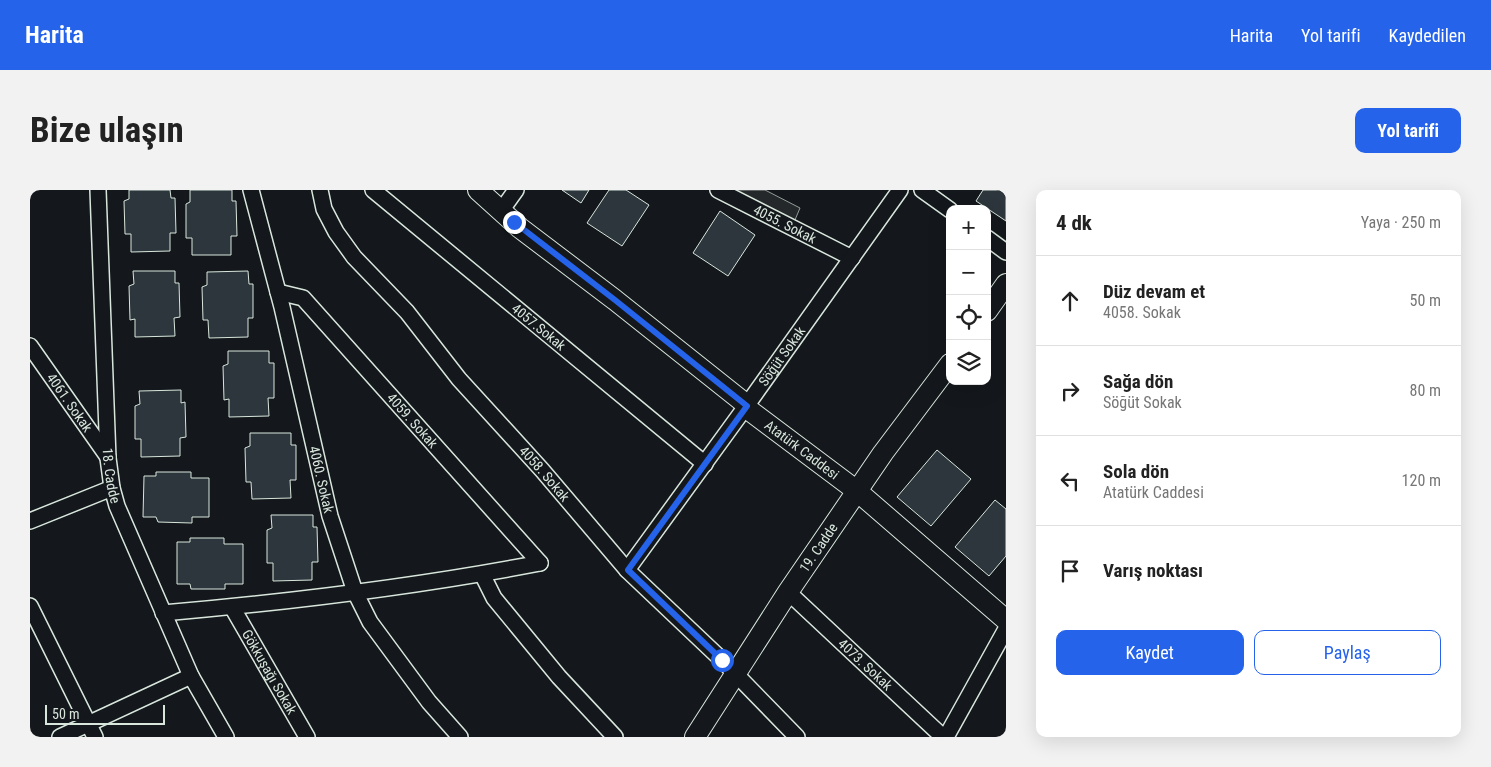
<!DOCTYPE html>
<html lang="tr">
<head>
<meta charset="utf-8">
<style>
  :root { --surface:#fff; --page:#f2f2f2; --text:#222; --muted:#767676; --line:#e0e0e0; --accent:#2563eb }
  body { margin:0; font-family:"Roboto Condensed",sans-serif; background:var(--page); color:var(--text) }
  .controls { position:absolute; right:15px; top:15px; display:grid; overflow:hidden; border-radius:10px; box-shadow:0 5px 20px #0002 }
  .controls button { width:45px; height:45px; display:grid; place-items:center; padding:0; border:0; border-bottom:1px solid var(--line); background:var(--surface); color:var(--text); font:25px sans-serif }
  .scale { position:absolute; left:15px; bottom:12px; width:120px; box-sizing:border-box; padding-left:5px; border:2px solid #d8e6dc; border-top:0; font-size:14px; line-height:18px; white-space:nowrap; color:#d8e6dc; -webkit-text-stroke:4px #14181c; paint-order:stroke }
  .stop { position:absolute; width:15px; height:15px; margin:-11px; border:4px solid #2563eb; border-radius:50%; background:#fff }
  .stop.end { background:#2563eb; border-color:#fff; box-shadow:0 1px 5px #0008 }
  .list { margin:0; padding:0; list-style:none }
  h2 { display:flex; justify-content:space-between; align-items:center; height:65px; margin:0; padding:0 20px; font-size:21px }
  h2 small { font-size:16px; font-weight:400; color:var(--muted) }
  .list li { display:grid; grid-template-columns:32px 1fr auto; gap:15px; align-items:center; box-sizing:border-box; height:90px; padding:0 20px; border-top:1px solid var(--line) }
  .list b { display:block; font-size:19px; white-space:nowrap }
  .list p { margin:0; font-size:16px; white-space:nowrap; color:var(--muted) }
  .list em { font-size:16px; font-style:normal; color:var(--muted) }
  .actions { display:flex; gap:10px; padding:15px 20px }
  .actions a { flex:1; padding:11px 0; border:1px solid var(--accent); border-radius:10px; text-align:center; font-size:18px; color:var(--accent) }
  .actions .main { background:var(--accent); color:#fff }
  .icon { flex:none; width:28px; height:28px; fill:none; stroke:currentColor; stroke-width:2; stroke-linecap:round; stroke-linejoin:round }
  .map { position:relative; flex:none; width:976px; height:547px; overflow:hidden; border-radius:10px }
  header { display:flex; align-items:center; gap:30px; box-sizing:border-box; height:70px; padding:0 25px; background:var(--accent); color:#fff }
  header strong { font-size:24px }
  nav { display:flex; gap:28px; margin-inline-start:auto; font-size:18px }
  .intro { display:flex; align-items:center; justify-content:space-between; box-sizing:border-box; height:120px; padding:0 30px }
  h1 { margin:0; font-size:35px }
  .button { padding:12px 22px; border-radius:10px; background:var(--accent); color:#fff; font-size:18px; font-weight:700 }
  main { display:flex; gap:30px; padding:0 30px }
  aside { flex:1; background:var(--surface); border-radius:10px; box-shadow:0 5px 20px #0002 }
  .map>svg:first-child { display:block }
  .parking { fill:#24282b; stroke:#939e99 }
  .building { fill:#2c363c; stroke:#d8e6dc }
  .lines { fill:none; stroke-linecap:round; stroke-linejoin:round }
  .street-casing { stroke:#d8e6dc; stroke-width:18 }
  .secondary-casing { stroke:#d8e6dc; stroke-width:22 }
  .street { stroke:#14181c; stroke-width:15 }
  .secondary { stroke:#14181c; stroke-width:20 }
  .route { stroke:#2563eb; stroke-width:6 }
  .labels { text-anchor:middle; stroke-width:4; stroke-linejoin:round; paint-order:stroke }
  .street-label { font-size:14px; fill:#d8e6dc; stroke:#14181c }
</style>
</head>
<body>
<header>
<strong>Harita</strong>
<nav><a>Harita</a><a>Yol tarifi</a><a>Kaydedilen</a></nav>
</header>
<div class="intro"><h1>Bize ulaşın</h1><a class="button">Yol tarifi</a></div>
<main>
<div class="map">
<svg width="976" height="547" viewBox="0 0 976 547">
  <rect width="100%" height="100%" fill="#14181c"/>
  <!-- parking -->
  <path class="parking" d="M688 0H735L770 18 762 37Z"/>
  <!-- building -->
  <path class="building" d="M99 0H140L141 8H145L146 43H140V61L101 62V44H95L94 11 99 9Z
    M160 0H202V11H206L207 46H201V65H162V48H156V14L160 12Z
    M532 0H559L551 13Z
    M579 0H596L619 15 592 56 557 33Z
    M953 0H976V31L946 11Z
    M690 21 725 45 698 86 663 63Z
    M103 81H145V93H149L150 127 144 128 145 146 105 147V129L100 130 99 96 104 94Z
    M218 81 219 94H223V128H218V147L179 148 178 130H173L172 97 177 95V82Z
    M198 161H239V173H244V208H238L239 226 199 227V209L194 210 193 176 198 174Z
    M151 200V213L155 212 156 247 150 248V266L111 267V249H105V216L110 214 109 201Z
    M220 243H261V255H266V290H260L261 308 222 309 221 292H216L215 258 220 256Z
    M907 260 941 289 901 336 867 307Z
    M126 282H161V288H179V327H162V333L128 332 126 327H113L114 286H126Z
    M965 310 976 319V366L959 386 925 357Z
    M241 325H283V337H287L288 372H282V390L243 391V373H237V340L242 338Z
    M160 348H194V354H213V394H195V399H161L160 394H147V352H160Z"/>
  <g class="lines">
    <!-- street casing -->
    <g class="street-casing">
      <g id="street">
        <path id="s1" d="M68 0 78 268 82 298 87 316 161 486 196 547"/>
        <path id="s2" d="M221 0 252 117 300 326 325 402 340 432 399 512 430 547"/>
        <path id="s3" d="M290 0 294 19 306 42 324 67 377 122 429 189 512 280 597 380 692 470 767 547"/>
        <path id="s4" d="M343 0 675 274"/>
        <path id="s5" d="M688 0 822 68"/>
        <path d="M892 0 920 20"/>
        <path d="M471 21 486 0"/>
        <path d="M957 48 976 62"/>
        <path id="s6" d="M248 102 273 108 510 373"/>
        <path id="s7" d="M0 156 78 267"/>
        <path d="M0 331 82 298"/>
        <path id="s8" d="M597 380 717 215 870 0"/>
        <path d="M452 384 464 408 529 487 585 547"/>
        <path id="s9" d="M758 402 913 547"/>
        <path d="M0 416 65 547"/>
        <path id="s10" d="M202 417 277 547"/>
        <path d="M133 423C259 412 385 397 510 373"/>
        <path d="M30 547 161 486"/>
        <path d="M916 547 976 439"/>
      </g>
    </g>
    <!-- secondary casing -->
    <g class="secondary-casing">
      <g id="secondary">
        <path id="s11" d="M448 0 490 38 585 110 717 215 719 220 827 301 976 430"/>
        <path d="M957 121 976 94"/>
        <path id="s12" d="M665 547 758 402 853 263 920 174"/>
      </g>
    </g>
    <!-- street -->
    <use href="#street" class="street"/>
    <!-- secondary -->
    <use href="#secondary" class="secondary"/>
  </g>
  <g class="lines">
    <!-- route -->
    <path class="route" d="M484 32 585 110 717 216 598 380 692 470"/>
  </g>
  <g class="labels">
    <!-- street labels -->
    <g class="street-label">
      <text dy="5" stroke="none"><textPath href="#s5" startOffset="75">4055. Sokak</textPath></text>
      <text dy="5" stroke="none"><textPath href="#s4" startOffset="215">4057.Sokak</textPath></text>
      <text dy="5" stroke="none"><textPath href="#s8" startOffset="264">Söğüt Sokak</textPath></text>
      <text dy="5" stroke="none"><textPath href="#s7" startOffset="69">4061. Sokak</textPath></text>
      <text dy="5" stroke="none"><textPath href="#s6" startOffset="190">4059. Sokak</textPath></text>
      <text dy="5" stroke="none"><textPath href="#s11" startOffset="416">Atatürk Caddesi</textPath></text>
      <text dy="5" stroke="none"><textPath href="#s3" startOffset="365">4058. Sokak</textPath></text>
      <text dy="5" stroke="none"><textPath href="#s1" startOffset="286">18. Cadde</textPath></text>
      <text dy="5" stroke="none"><textPath href="#s2" startOffset="298">4060. Sokak</textPath></text>
      <text dy="5" stroke="none"><textPath href="#s12" startOffset="226">19. Cadde</textPath></text>
      <text dy="5" stroke="none"><textPath href="#s9" startOffset="106">4073. Sokak</textPath></text>
      <text dy="5" stroke="none"><textPath href="#s10" startOffset="75">Gökkuşağı Sokak</textPath></text>
    </g>
  </g>
</svg>
<div class="controls">
<button>+</button>
<button>−</button>
<button><svg class="icon" aria-label="locate" viewBox="0 0 24 24"><circle cx="12" cy="12" r="6"/><path d="M12 2v4M12 18v4M2 12h4M18 12h4"/></svg></button>
<button><svg class="icon" aria-label="layers" viewBox="0 0 24 24"><path d="M12 4l9 5-9 5-9-5zM3 14l9 5 9-5"/></svg></button>
</div>
<div class="scale">50 m</div>
<div class="stop" style="left:692px;top:470px"></div>
<div class="stop end" style="left:484px;top:32px"></div>
</div>
<aside>
<h2>4 dk<small>Yaya · 250 m</small></h2>
<ul class="list">
<li><svg class="icon" aria-label="ahead" viewBox="0 0 24 24"><path d="M12 20V5M6 11l6-6 6 6"/></svg><div><b>Düz devam et</b><p>4058. Sokak</p></div><em>50 m</em></li>
<li><svg class="icon" aria-label="right" viewBox="0 0 24 24"><path d="M7 20v-9h11M14 6l5 5-5 5"/></svg><div><b>Sağa dön</b><p>Söğüt Sokak</p></div><em>80 m</em></li>
<li><svg class="icon" aria-label="left" viewBox="0 0 24 24"><path d="M17 20v-9H6M10 6l-5 5 5 5"/></svg><div><b>Sola dön</b><p>Atatürk Caddesi</p></div><em>120 m</em></li>
<li><svg class="icon" aria-label="arrive" viewBox="0 0 24 24"><path d="M6 21V4h12l-3 4 3 4H6"/></svg><div><b>Varış noktası</b></div></li>
</ul>
<div class="actions"><a class="main">Kaydet</a><a>Paylaş</a></div>
</aside>
</main>
</body>
</html>
